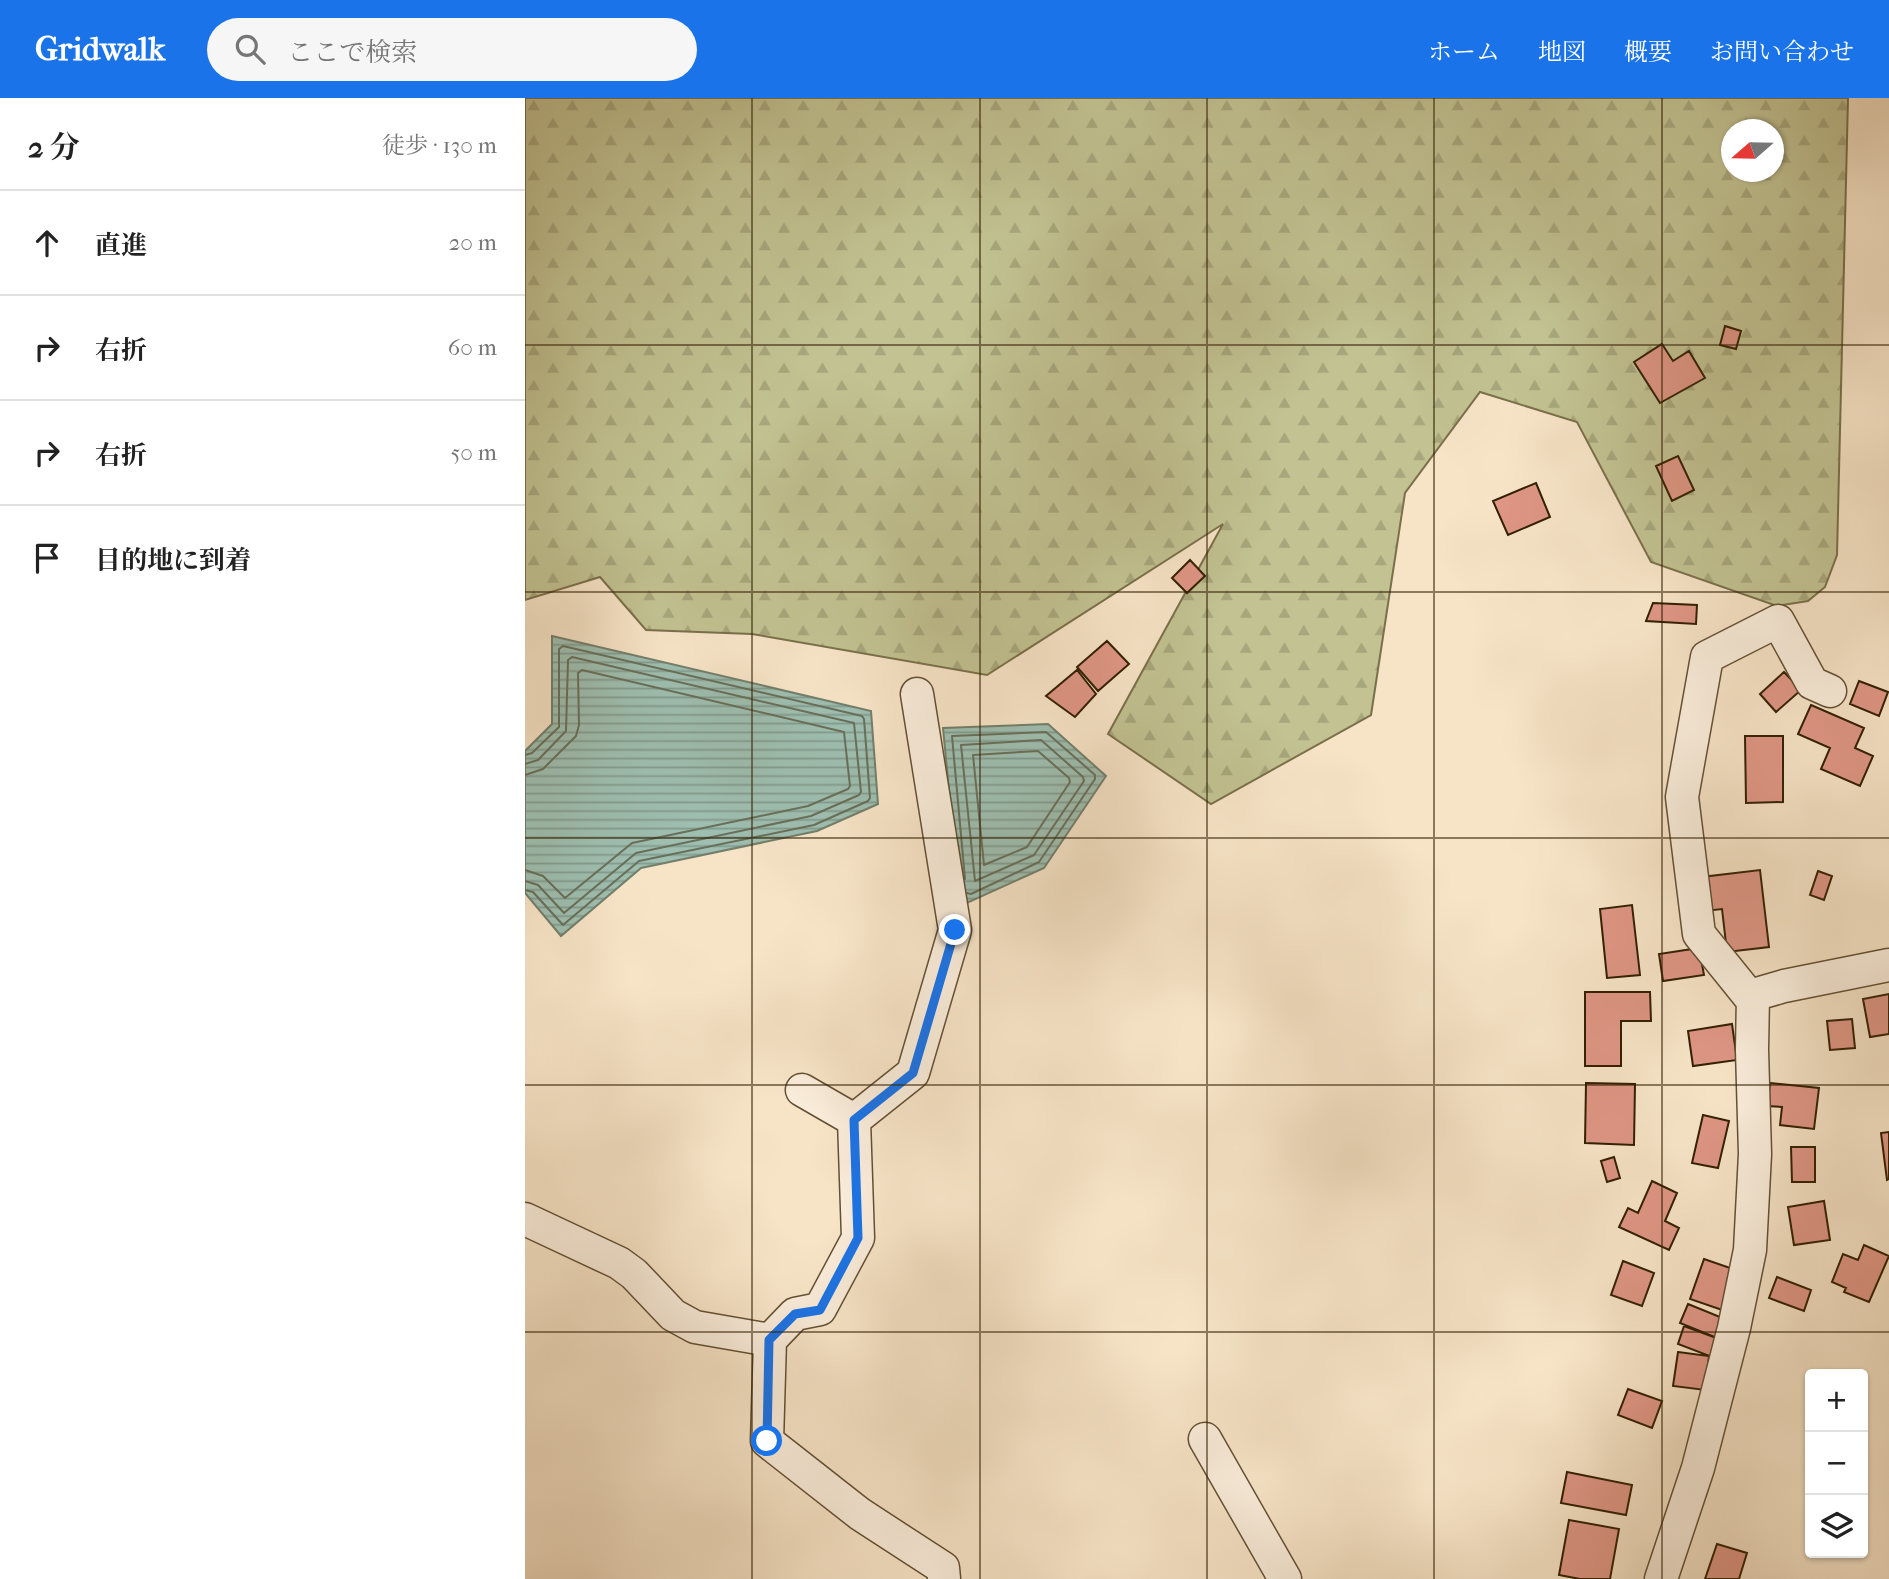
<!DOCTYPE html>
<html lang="ja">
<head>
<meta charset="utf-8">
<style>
  :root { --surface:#fff; --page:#f6f6f6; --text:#222; --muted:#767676; --line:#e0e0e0; --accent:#1a73e8 }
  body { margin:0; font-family:"IM FELL French Canon","Noto Serif JP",serif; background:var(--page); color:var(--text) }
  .controls { position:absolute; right:21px; bottom:21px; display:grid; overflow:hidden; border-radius:7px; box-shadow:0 2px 5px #0004 }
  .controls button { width:63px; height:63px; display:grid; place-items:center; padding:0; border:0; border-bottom:2px solid var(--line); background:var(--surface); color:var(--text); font:35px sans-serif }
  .compass { position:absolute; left:1196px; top:21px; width:63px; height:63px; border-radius:50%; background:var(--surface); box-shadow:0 2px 5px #0004; rotate:250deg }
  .stop { position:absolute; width:21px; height:21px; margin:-16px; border:5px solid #1a73e8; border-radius:50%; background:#fff }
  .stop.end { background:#1a73e8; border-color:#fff; box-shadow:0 2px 7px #0008 }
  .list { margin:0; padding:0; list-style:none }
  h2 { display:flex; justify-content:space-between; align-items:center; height:91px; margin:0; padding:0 28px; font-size:30px }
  h2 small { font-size:23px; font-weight:400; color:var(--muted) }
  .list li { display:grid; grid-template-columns:46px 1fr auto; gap:21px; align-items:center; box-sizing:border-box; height:105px; padding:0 28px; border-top:2px solid var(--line) }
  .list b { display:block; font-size:26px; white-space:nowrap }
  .list em { font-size:23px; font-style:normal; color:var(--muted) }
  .icon { flex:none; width:38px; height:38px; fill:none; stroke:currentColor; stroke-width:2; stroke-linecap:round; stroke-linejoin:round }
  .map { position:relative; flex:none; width:1364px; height:1481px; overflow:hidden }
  header { display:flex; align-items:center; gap:42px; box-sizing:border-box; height:98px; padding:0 35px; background:var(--accent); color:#fff }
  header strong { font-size:33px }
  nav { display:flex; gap:38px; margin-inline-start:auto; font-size:24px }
  .search { width:490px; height:63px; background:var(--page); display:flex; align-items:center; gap:18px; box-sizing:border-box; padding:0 24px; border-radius:38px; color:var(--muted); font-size:26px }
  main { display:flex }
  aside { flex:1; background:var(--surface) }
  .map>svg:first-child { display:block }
  .forest { fill:url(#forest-firs); stroke:#7a704a; stroke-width:2; fill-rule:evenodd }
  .water { fill:url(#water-rules); stroke:#737f6b; stroke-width:2 }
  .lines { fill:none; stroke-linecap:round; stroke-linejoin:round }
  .shore { stroke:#686f5a; stroke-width:2 }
  .building { fill:#df9685; stroke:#321f02; stroke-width:2 }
  .minor-casing { stroke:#635033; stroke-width:35 }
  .minor { stroke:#faeddb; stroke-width:32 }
  .route { stroke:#1a73e8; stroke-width:9 }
  .grid { fill:none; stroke:#321f02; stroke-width:2; stroke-opacity:0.55 }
</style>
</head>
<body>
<header>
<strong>Gridwalk</strong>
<div class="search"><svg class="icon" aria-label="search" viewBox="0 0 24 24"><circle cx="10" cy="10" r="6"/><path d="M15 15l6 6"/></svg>ここで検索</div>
<nav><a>ホーム</a><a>地図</a><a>概要</a><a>お問い合わせ</a></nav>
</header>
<main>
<aside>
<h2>2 分<small>徒歩 · 130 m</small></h2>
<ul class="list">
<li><svg class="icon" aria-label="ahead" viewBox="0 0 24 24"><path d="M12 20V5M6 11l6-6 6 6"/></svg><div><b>直進</b></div><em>20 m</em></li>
<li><svg class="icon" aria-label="right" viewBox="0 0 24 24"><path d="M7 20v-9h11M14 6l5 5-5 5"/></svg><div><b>右折</b></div><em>60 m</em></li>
<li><svg class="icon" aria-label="right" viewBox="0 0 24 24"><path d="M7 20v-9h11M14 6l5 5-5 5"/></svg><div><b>右折</b></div><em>50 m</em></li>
<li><svg class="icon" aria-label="arrive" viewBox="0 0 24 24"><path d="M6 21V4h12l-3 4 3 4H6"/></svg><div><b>目的地に到着</b></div></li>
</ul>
</aside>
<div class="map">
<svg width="1364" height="1481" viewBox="0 0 1364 1481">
  <defs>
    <pattern id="forest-firs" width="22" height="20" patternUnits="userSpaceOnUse" patternTransform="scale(1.75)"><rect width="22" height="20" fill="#c2c292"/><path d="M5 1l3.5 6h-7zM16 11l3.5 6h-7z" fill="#a7a67c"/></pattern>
    <pattern id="water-rules" width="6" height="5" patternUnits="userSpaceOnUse" patternTransform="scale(1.75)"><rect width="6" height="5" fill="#9ebfb1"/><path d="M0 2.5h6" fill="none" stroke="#819b8e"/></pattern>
  </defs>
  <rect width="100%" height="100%" fill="#f7e4c7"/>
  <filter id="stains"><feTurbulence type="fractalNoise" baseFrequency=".00286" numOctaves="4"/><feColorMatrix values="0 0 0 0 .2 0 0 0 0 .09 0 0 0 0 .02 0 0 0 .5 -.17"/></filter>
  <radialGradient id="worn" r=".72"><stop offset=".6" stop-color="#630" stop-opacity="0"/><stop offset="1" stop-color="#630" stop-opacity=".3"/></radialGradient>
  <!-- forest -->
  <path class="forest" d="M0 0H1323L1312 457 1300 489 1283 503 1252 508 1126 464 1052 324 955 294 880 395 846 617 686 706 583 636 698 426 462 577 227 536 121 532 75 479 0 502ZM1206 32H1248V74H1206Z"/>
  <!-- water -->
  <path class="water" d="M27 538 346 613 353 706 292 733 116 770 36 838 0 795V653L27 626Z
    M523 626 581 678 519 770 435 808 418 630Z"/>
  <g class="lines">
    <!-- shore -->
    <path class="shore" d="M516 642 558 679 559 683 509 757 450 783 436 647Z
      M513 653 544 680 545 684 502 749 459 767 448 657Z
      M0 657 7 655 34 629V551L38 548 337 618 339 621 345 700 343 703 289 727 114 763 38 827 8 794 0 792
      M0 666 13 662 41 633 43 562 47 559 329 625 336 694 334 697 286 718 111 755 39 815 13 787 0 783
      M0 677 18 671 51 638 54 627 53 575 57 572 319 634 325 688 323 691 283 708 107 745 40 800 18 778 0 772
      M440 781 427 638 521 634 570 677V681L514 764 446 796 442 795"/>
  </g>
  <!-- building -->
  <path class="building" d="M1200 228 1216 233 1211 251 1195 247Z
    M1137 246 1148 263 1164 253 1180 280 1135 305 1109 264Z
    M1153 358 1169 392 1147 403 1131 368Z
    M1011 385 1025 419 983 437 968 403Z
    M665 462 680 478 662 495 647 480Z
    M1128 505 1172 507 1171 526 1121 523Z
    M582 543 604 566 573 593 552 569Z
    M552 572 571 596 550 619 521 598Z
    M1259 574 1276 592 1251 614 1235 596Z
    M1334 583 1363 594 1354 618 1325 606Z
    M1286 607 1339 630 1330 650 1348 658 1335 688 1296 671 1305 650 1273 636Z
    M1220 638H1258V704L1221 705Z
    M1235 772 1244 849 1202 854 1197 811 1180 813 1177 779Z
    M1293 773 1307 778 1299 802 1285 797Z
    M1107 807 1115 877 1082 880 1075 811Z
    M1174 850 1179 877 1138 883 1134 856Z
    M1060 894H1125L1126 923H1096V968H1060Z
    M1364 896V936L1345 939 1338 901Z
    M1327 921 1330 950 1305 952 1302 923Z
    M1207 926 1212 962 1168 968 1163 933Z
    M1061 985 1110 986 1109 1047 1060 1045Z
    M1245 985 1294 990 1289 1031 1255 1027 1257 1009 1242 1008Z
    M1178 1017 1204 1023 1193 1070 1167 1065Z
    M1364 1034V1081L1362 1082 1356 1035Z
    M1266 1049H1290V1084H1267Z
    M1089 1059 1095 1080 1082 1084 1076 1063Z
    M1127 1083 1152 1095 1140 1123 1154 1130 1144 1152 1094 1129 1103 1110 1113 1115Z
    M1299 1103 1305 1142 1269 1147 1263 1109Z
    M1339 1147 1364 1158 1344 1204 1319 1194 1321 1190 1307 1184 1318 1156 1333 1162Z
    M1179 1161 1214 1173 1200 1213 1165 1201Z
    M1098 1163 1129 1175 1117 1208 1086 1197Z
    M1252 1179 1286 1192 1279 1213 1244 1200Z
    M1163 1206 1200 1221 1192 1240 1155 1225Z
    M1159 1228 1194 1241 1187 1259 1153 1246Z
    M1153 1254 1184 1258 1180 1292 1148 1288Z
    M1103 1291 1137 1303 1127 1330 1093 1317Z
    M1042 1374 1107 1387 1101 1417 1036 1405Z
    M1044 1422 1094 1431 1085 1481H1055L1034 1477Z
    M1192 1446 1222 1455 1214 1481H1180Z"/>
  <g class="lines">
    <!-- minor casing -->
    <g class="minor-casing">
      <path id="minor" d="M1228 903 1174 836 1157 699 1182 559 1253 523 1287 585 1305 593
        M277 992 329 1022 333 1140 295 1211 270 1216 245 1242 242 1343 335 1416 418 1470 419 1481
        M329 1022 388 975 430 832 392 596
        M0 1121 94 1165 109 1176 148 1217 170 1229 245 1242
        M680 1341 760 1481
        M1136 1481 1173 1370 1209 1230 1225 1152 1230 1056 1227 952 1228 897 1259 888 1364 867"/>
    </g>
    <!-- minor -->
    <use href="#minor" class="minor"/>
  </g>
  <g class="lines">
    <!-- route -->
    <path class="route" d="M242 1343 244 1242 270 1216 295 1212 333 1140 329 1022 388 975 430 832"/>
  </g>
  <!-- grid -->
  <path class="grid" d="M227 0V1481M455 0V1481M682 0V1481M909 0V1481M1137 0V1481M0 247H1364M0 494H1364M0 740H1364M0 987H1364M0 1234H1364"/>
  <rect width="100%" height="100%" filter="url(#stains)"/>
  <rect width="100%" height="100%" fill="url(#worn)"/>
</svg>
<div class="controls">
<button>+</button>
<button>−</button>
<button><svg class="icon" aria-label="layers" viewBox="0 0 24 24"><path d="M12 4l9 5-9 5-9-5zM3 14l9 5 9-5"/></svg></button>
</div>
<svg class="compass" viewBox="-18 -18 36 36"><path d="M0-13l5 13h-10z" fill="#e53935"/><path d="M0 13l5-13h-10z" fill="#767676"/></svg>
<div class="stop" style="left:242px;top:1343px"></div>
<div class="stop end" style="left:430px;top:832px"></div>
</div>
</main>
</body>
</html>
